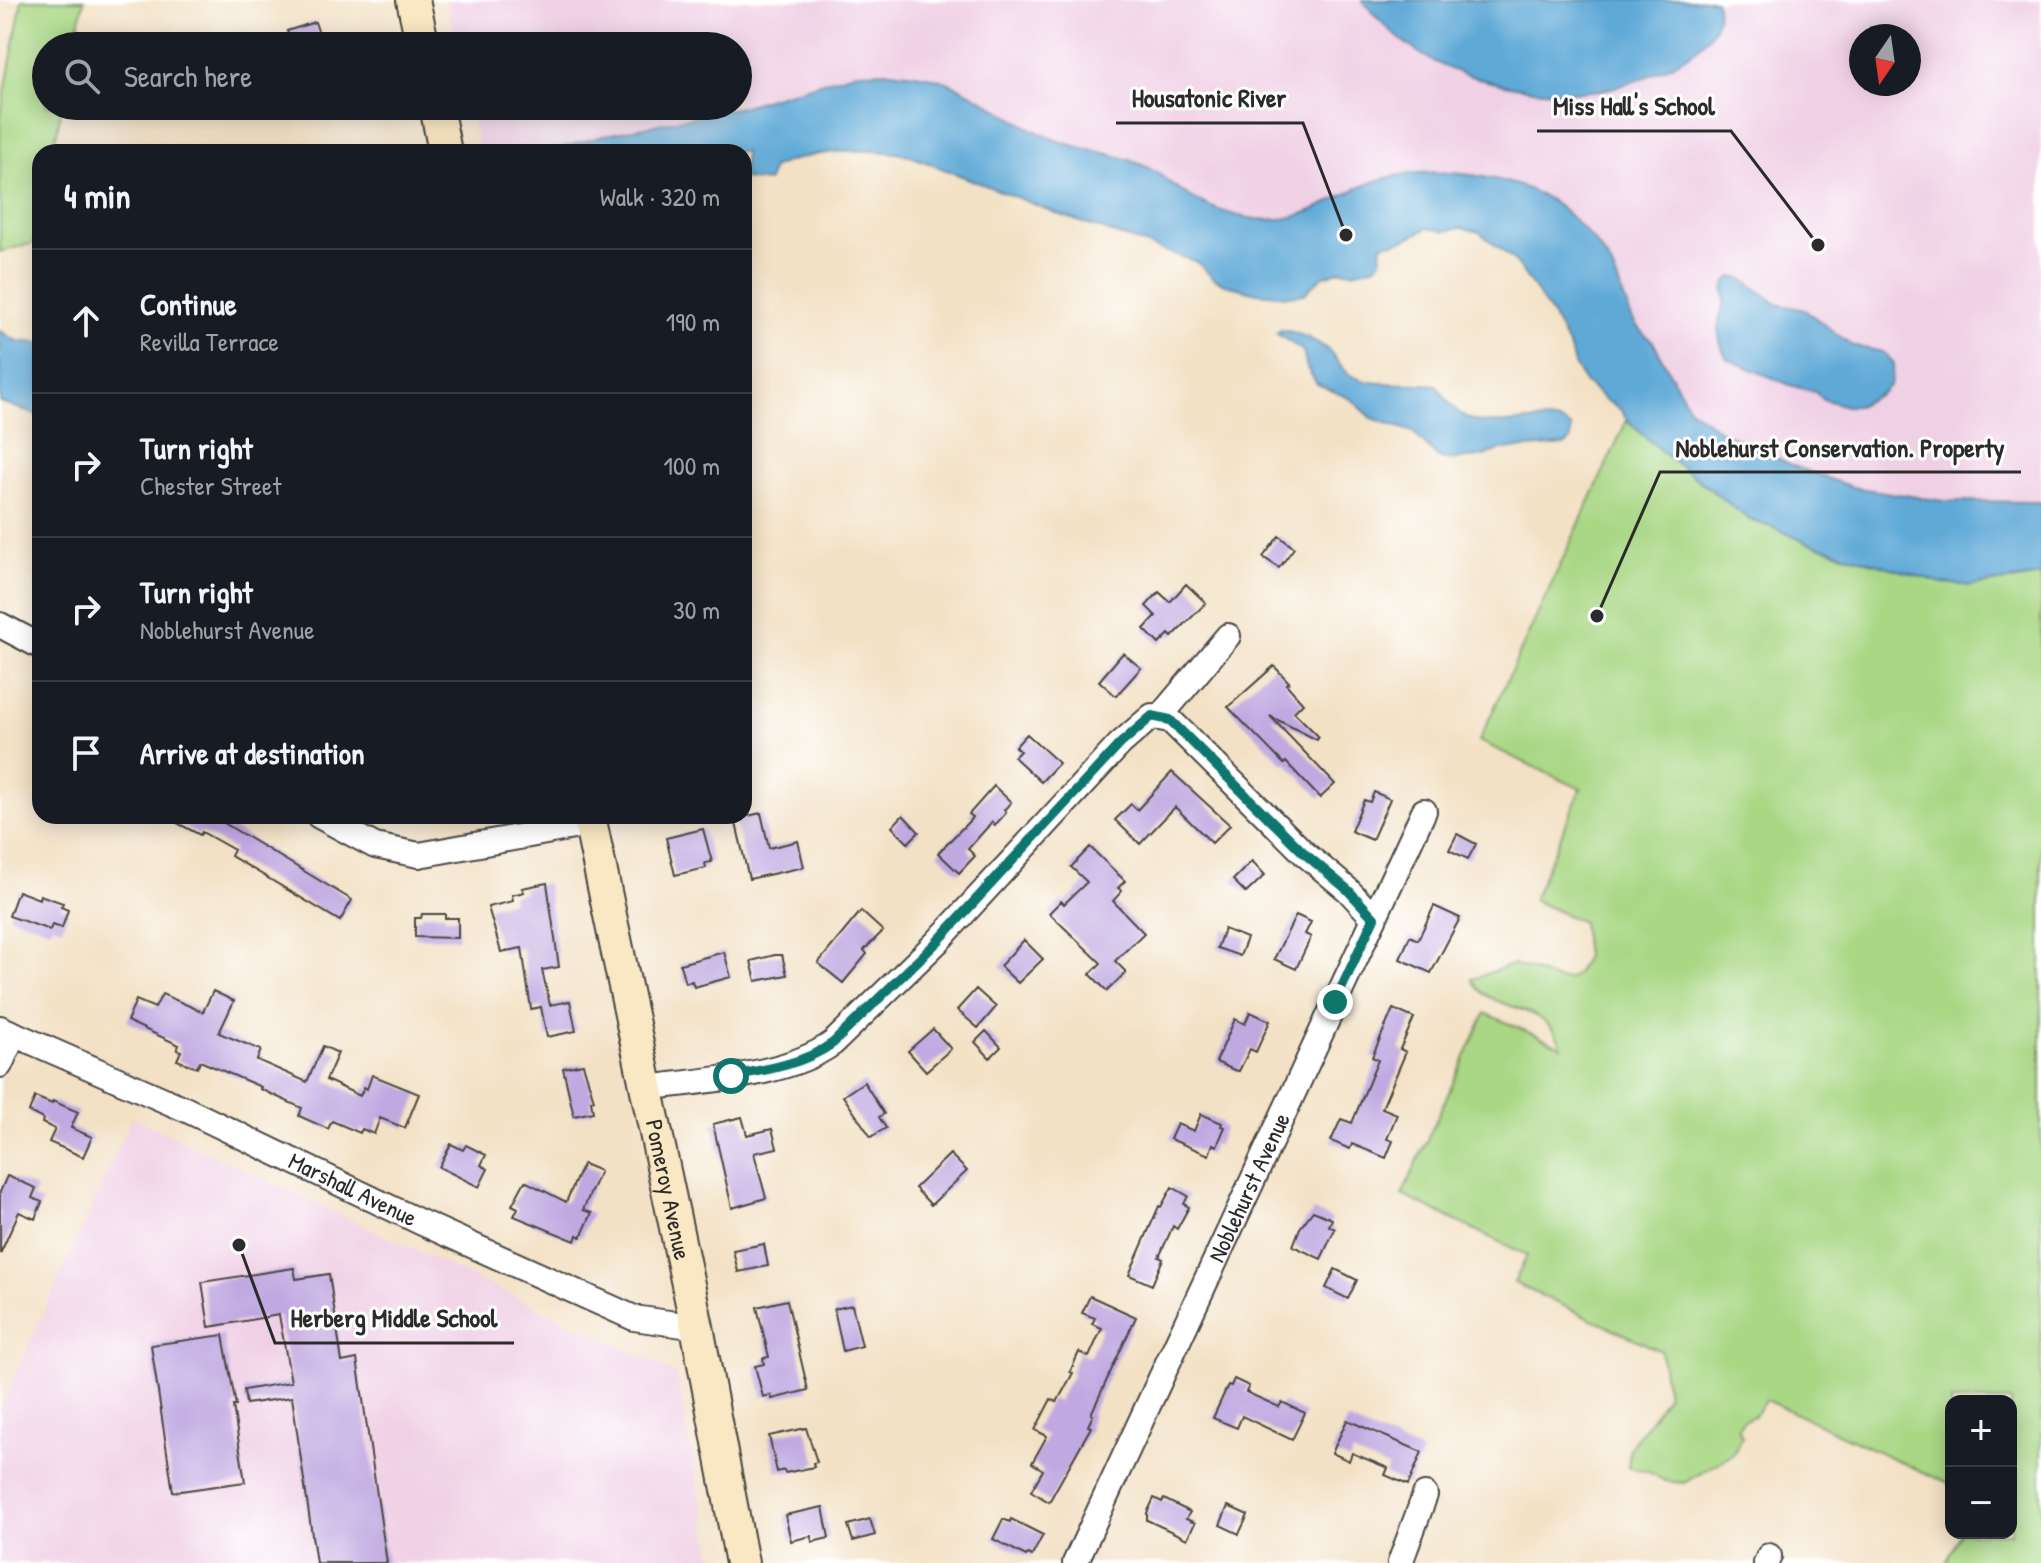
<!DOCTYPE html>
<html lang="en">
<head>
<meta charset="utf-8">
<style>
  :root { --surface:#171b24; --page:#242831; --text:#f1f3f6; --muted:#9ea1a6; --line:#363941 }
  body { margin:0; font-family:"Patrick Hand",sans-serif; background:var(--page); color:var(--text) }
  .controls { position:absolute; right:24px; bottom:24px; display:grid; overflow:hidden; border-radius:16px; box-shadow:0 4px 20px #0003 }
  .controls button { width:72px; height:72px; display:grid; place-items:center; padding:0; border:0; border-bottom:2px solid var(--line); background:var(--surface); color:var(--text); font:40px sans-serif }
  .compass { position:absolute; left:1849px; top:24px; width:72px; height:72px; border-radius:50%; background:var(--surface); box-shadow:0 4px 20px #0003; rotate:193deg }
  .stop { position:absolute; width:24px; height:24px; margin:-18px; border:6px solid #0f766e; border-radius:50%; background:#fff }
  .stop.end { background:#0f766e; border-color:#fff; box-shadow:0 2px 8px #0008 }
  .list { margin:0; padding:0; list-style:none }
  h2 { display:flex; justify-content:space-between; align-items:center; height:104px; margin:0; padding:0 32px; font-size:34px }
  h2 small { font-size:26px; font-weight:400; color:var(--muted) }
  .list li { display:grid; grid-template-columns:52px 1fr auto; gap:24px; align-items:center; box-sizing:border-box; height:144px; padding:0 32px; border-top:2px solid var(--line) }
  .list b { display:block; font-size:30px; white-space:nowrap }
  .list p { margin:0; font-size:26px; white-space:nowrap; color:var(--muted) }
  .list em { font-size:26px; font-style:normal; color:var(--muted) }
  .icon { flex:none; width:44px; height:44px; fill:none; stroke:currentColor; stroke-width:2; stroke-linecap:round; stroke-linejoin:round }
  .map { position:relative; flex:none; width:2041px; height:1563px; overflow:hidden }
  .search { position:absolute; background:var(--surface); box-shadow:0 4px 20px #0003; left:32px; top:32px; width:720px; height:88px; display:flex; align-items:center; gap:20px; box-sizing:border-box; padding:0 28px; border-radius:44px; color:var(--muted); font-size:30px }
  .panel { position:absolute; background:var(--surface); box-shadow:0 4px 20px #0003; left:32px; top:144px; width:720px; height:680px; border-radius:24px }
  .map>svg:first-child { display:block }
  .built { fill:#f0d0e5; fill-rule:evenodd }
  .green { fill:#a9d784; stroke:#6a8158; stroke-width:2 }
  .water { fill:#5ea9d7; stroke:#446a81; stroke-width:2 }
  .building { fill:#c0a8e1 }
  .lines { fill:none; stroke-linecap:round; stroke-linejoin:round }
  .street-casing { stroke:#494642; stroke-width:28 }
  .secondary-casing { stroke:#494642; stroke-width:36 }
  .street { stroke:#fff; stroke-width:24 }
  .secondary { stroke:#fae7c3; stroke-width:32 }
  .route { stroke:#0f766e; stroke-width:10 }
  .labels { text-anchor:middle; stroke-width:6; stroke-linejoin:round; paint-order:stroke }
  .street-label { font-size:24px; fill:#2b2b2b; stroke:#fff }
  .leader { fill:none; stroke:#2b2b2b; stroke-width:3 }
  .callout-dot { fill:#2b2b2b; stroke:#fff; stroke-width:3 }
  .callout-label { font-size:26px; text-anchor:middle; font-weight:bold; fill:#2b2b2b; stroke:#fff; stroke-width:6; stroke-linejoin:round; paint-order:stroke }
</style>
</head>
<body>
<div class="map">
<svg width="2041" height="1563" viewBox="0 0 2041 1563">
  <rect width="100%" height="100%" fill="#fff"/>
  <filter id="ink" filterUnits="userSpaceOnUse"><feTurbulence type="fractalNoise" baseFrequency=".0125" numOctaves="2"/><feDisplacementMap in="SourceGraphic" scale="16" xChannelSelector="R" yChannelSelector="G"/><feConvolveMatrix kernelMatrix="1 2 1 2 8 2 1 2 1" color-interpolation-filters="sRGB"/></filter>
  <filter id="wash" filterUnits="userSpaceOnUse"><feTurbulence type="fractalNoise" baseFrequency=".006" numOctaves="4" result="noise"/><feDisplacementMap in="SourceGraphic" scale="32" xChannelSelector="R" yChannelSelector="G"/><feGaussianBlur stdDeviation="1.8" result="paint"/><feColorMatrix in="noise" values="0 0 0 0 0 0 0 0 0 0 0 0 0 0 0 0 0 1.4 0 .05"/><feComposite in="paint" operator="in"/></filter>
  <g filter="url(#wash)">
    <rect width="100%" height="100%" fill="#f3e1c5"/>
    <!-- built -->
    <path class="built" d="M446 0H2041V502L1943 501 1852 487 1796 467 1721 431 1689 408 1652 340 1644 335 1633 321 1626 298 1582 231 1565 211 1542 195 1468 174H1439L1374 181 1319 210 1295 217 1259 219 1219 211 1185 194 1153 171 1102 151 1058 141 1015 121 984 101 857 72 740 107 606 135 547 152H479L469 106H738V46H456ZM1861 36H1909V84H1861Z
      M132 1117 676 1373 714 1563H0V1409Z"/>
    <!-- green -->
    <path class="green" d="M22 0H84L74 46H46V106H62L53 152H40V215L34 243 0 252V119Z
      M1627 420 1662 452 1750 520 1775 528 1808 543 1873 563 2012 581 2041 576V1563H1946L1960 1533H2011V1401H1951V1485L1766 1400 1754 1416 1744 1420 1738 1427 1742 1437 1733 1454 1684 1483 1665 1481 1647 1471 1628 1468 1630 1448 1667 1396 1661 1351 1514 1283 1527 1255 1402 1195 1485 1013 1562 1047C1545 998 1488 1014 1472 979L1514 964 1558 980 1569 979 1577 973 1586 956 1582 922 1533 900 1581 789 1479 741Z"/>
    <!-- water -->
    <path class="water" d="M1362 0H1715C1736 50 1627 89 1591 91 1550 95 1504 87 1464 74 1422 61 1389 34 1362 0Z
      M890 71C909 73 931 75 949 83 987 98 1018 126 1056 140 1088 152 1123 153 1154 171 1164 177 1173 186 1183 192 1205 206 1231 216 1257 219 1308 224 1333 195 1376 181 1422 165 1497 173 1541 195 1563 206 1592 237 1606 257 1624 283 1624 324 1652 340L1689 408 1721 431 1796 467 1852 487 1943 501 2041 502V576L1972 586 1942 583 1808 543 1775 528 1750 520 1662 452 1627 420 1621 410 1604 399 1586 383 1574 365 1570 349 1553 317 1529 281 1514 260 1479 232 1461 228 1444 231 1428 228 1404 240 1382 244 1381 260 1376 266 1353 272 1341 270 1322 277 1304 294 1289 296 1257 293 1230 286 1214 279 1197 262 1066 217 908 155C862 147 817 150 773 167L768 182 744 179V152H547L606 135 740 107 857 72Z
      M1732 277 1743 279 1777 304 1805 310 1853 346 1883 352 1894 363 1891 384 1880 394 1857 406H1846L1823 399 1815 392 1790 385 1727 359C1719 343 1716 330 1721 313 1723 308 1725 305 1725 300 1724 289 1723 283 1732 277Z
      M1281 330C1298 332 1321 342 1332 354 1337 360 1342 369 1349 374 1373 389 1409 381 1436 385 1445 395 1450 407 1461 414 1494 437 1544 408 1571 427V440L1566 445 1501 450 1480 457 1444 460 1437 457 1413 432 1372 418 1351 399 1317 384 1307 368 1303 351 1276 333Z
      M0 331 17 341 40 343V416L0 402Z"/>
    <g id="blocks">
      <!-- building -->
      <path class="building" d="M315 22 323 46H292L287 31Z
        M1279 536 1294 548 1279 568 1263 557Z
        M1186 584 1206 603 1172 637 1169 634 1159 644 1144 629 1156 616 1146 606 1159 592 1170 602Z
        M1123 653 1141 668 1116 696 1099 681Z
        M1274 666 1289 682 1286 684 1303 703 1294 712 1319 737 1317 740 1270 716 1335 784 1320 798 1286 762 1284 764 1228 707Z
        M1027 734 1059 763 1041 782 1014 757 1020 751 1015 747Z
        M1172 772 1230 825 1212 843 1175 807 1140 844 1115 820 1131 804 1137 810Z
        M994 786 1011 802 1004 810 1006 813 995 825 992 822 968 849 975 856 959 873 938 853 973 817 969 814Z
        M1374 792 1390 799 1372 840 1351 831 1364 800 1370 802Z
        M761 813 769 848 798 841 804 867 749 879 735 819Z
        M903 815 919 832 908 843 892 827Z
        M164 816H228L224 823 352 900 340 921 231 856 234 850 202 832 200 835Z
        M703 829 712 862 705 863 706 868 675 875 666 838Z
        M1457 834 1476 844 1468 859 1449 850Z
        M1090 847 1125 881 1118 888 1122 891 1113 901 1144 933 1115 961 1126 972 1107 991 1090 974 1101 963 1049 913 1061 901 1064 904 1087 882 1071 867Z
        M1252 861 1265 875 1246 893 1233 880Z
        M547 883 559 967 542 970 550 1005 570 1001 576 1031 547 1037 541 1007 531 1009 522 948 501 952 488 907 513 901 512 895 524 892 522 888Z
        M18 891 39 899 40 895 63 903 61 907 68 910 62 928 52 925 50 930 9 916Z
        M1434 906 1460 918 1431 973 1400 959 1410 936 1418 940Z
        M861 911 883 931 864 950 867 954 843 983 818 963Z
        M422 914H445V918H458V938L415 937V918H421Z
        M1296 915 1311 922 1305 934 1311 937 1296 969 1274 959Z
        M1224 929 1247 938 1240 956 1217 948Z
        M1024 940 1043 959 1018 983 1000 966Z
        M724 952 731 977 694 987 692 981 685 983 680 964Z
        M775 955H782L787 975 756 981 751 961Z
        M976 989 996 1007 978 1028 957 1010Z
        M213 991 234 1001 219 1033 261 1050 257 1060 307 1082 323 1046 338 1053 326 1080 360 1096 364 1087 367 1089 372 1075 419 1094 405 1128 380 1118 374 1134 362 1129 360 1133 332 1121 328 1129 299 1116 302 1108 260 1089 261 1087 200 1061 197 1068 177 1060 181 1051 177 1050 179 1045 127 1021 136 1000 155 1008 162 994 203 1012Z
        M1393 1009 1414 1018 1400 1049 1406 1052 1382 1108 1397 1114 1387 1139 1393 1141 1386 1158 1352 1144 1350 1149 1331 1141 1341 1119 1352 1123 1378 1060 1372 1057Z
        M1250 1012 1270 1021 1256 1052 1250 1049 1239 1071 1234 1070 1216 1062 1235 1019 1245 1024Z
        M933 1029 951 1049 926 1071 908 1051Z
        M986 1031 1001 1047 990 1058 975 1042Z
        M583 1064 594 1100 591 1101 593 1112 574 1116 563 1068Z
        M864 1082 884 1114 879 1117 886 1128 871 1137 843 1096Z
        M35 1097 52 1104 53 1101 78 1112 71 1128 92 1137 83 1157 49 1142 55 1129 42 1123 43 1119 29 1112Z
        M1201 1114 1222 1123 1221 1126 1225 1127 1217 1146 1213 1144 1209 1155 1170 1139 1177 1124 1194 1131Z
        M742 1117 747 1135 772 1129 777 1148 754 1153 766 1198 732 1208 713 1124Z
        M451 1144 463 1150 466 1145 486 1155 481 1165 488 1169 479 1187 439 1167Z
        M950 1154 967 1171 931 1205 915 1188Z
        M583 1164 600 1171 583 1210 592 1213 581 1237 577 1235 575 1241 514 1216 518 1208 512 1205 525 1181 566 1202Z
        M7 1176 36 1188 32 1198 42 1202 35 1219 19 1212 0 1254V1192Z
        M1172 1187 1188 1196 1184 1204 1189 1207 1177 1229 1173 1226 1159 1257 1163 1259 1152 1285 1129 1275 1159 1206 1161 1207Z
        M1313 1211 1332 1219 1329 1226 1335 1229 1321 1259 1293 1246 1300 1228Z
        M764 1244 768 1266 738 1272 733 1250Z
        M294 1268 296 1279 329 1274 342 1362 357 1359 387 1563H316L292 1397 246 1404 244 1390 291 1382 279 1315 209 1327 202 1282Z
        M1335 1269 1357 1280 1348 1299 1326 1288Z
        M1090 1296 1136 1317 1091 1414 1093 1415 1088 1426 1091 1427 1049 1502 1031 1491 1043 1470 1032 1463 1047 1436 1035 1430 1051 1399 1057 1402 1073 1373 1070 1372 1079 1352 1089 1357 1102 1328 1092 1324 1095 1318 1082 1313Z
        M787 1300 808 1390 772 1399 771 1395 763 1397 755 1366 764 1364 763 1358 769 1357 757 1307Z
        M852 1305 862 1346 843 1351 834 1309Z
        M223 1335 236 1406H233L245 1482 173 1492 151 1345Z
        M1234 1379 1249 1386 1246 1392 1279 1407 1282 1402 1305 1413 1292 1440 1242 1416 1237 1428 1213 1418 1228 1385 1231 1386Z
        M1347 1420 1422 1452 1408 1485 1385 1475 1388 1468 1352 1453 1349 1461 1332 1453Z
        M806 1428 817 1462 813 1463 814 1467 785 1473 784 1470 777 1472 769 1436Z
        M1154 1498 1162 1502 1164 1499 1190 1512 1186 1519 1195 1523 1187 1539 1147 1520V1513Z
        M1228 1506 1248 1515 1239 1534 1220 1525Z
        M823 1507 829 1538 812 1542 811 1536 791 1541 785 1515Z
        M870 1519 875 1535 853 1541 848 1525Z
        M1003 1519 1010 1522 1011 1519 1043 1535 1032 1556 1028 1554 1026 1556 993 1539Z"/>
    </g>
  </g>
  <g filter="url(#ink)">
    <use href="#blocks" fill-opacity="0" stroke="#494642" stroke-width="2"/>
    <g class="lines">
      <!-- street casing -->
      <g class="street-casing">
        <g id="street">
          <path d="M0 625 40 646"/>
          <path d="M1159 718 1170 720 1305 854 1348 890 1374 918"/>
          <path d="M319 816 375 846 419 855 590 824"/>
          <path id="s1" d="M0 1028 187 1110 418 1221 634 1318 697 1327"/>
          <path d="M0 1065 14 1034"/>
          <path d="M646 1088C703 1080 786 1077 833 1043L937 942 1120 744 1152 716 1159 718 1228 636"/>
          <path id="s2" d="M1075 1563 1424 811"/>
          <path d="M1400 1563 1425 1495"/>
          <path d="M1766 1563 1769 1556"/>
        </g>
      </g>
      <!-- secondary casing -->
      <g class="secondary-casing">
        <g id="secondary">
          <path d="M413 0 423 46"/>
          <path d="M436 106 445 152"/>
          <path id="s3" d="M589 816 697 1327 742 1563"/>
        </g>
      </g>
      <!-- street -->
      <use href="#street" class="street"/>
      <!-- secondary -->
      <use href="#secondary" class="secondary"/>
    </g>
  </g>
  <g class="lines" filter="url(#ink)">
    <!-- route -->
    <path class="route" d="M731 1076C766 1070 804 1064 833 1043L937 942 1120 744 1152 716 1170 720 1305 854 1348 890 1374 918 1335 1002"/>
  </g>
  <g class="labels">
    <!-- street labels -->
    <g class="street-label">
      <text dy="8" stroke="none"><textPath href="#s2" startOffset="414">Noblehurst Avenue</textPath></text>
      <text dy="8" stroke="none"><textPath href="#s3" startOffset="382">Pomeroy Avenue</textPath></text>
      <text dy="8" stroke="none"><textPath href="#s1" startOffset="388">Marshall Avenue</textPath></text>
    </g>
  </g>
  <!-- callouts -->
  <path class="leader" d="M1346 235L1303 123H1116M1818 245L1731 131H1537M1597 616L1660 472H2021M239 1245L275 1343H514"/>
  <g class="callout-dot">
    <circle cx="1346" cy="235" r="8"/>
    <circle cx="1818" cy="245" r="8"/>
    <circle cx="1597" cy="616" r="8"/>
    <circle cx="239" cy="1245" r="8"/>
  </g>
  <g class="callout-label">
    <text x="1209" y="107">Housatonic River</text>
    <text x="1634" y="115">Miss Hall's School</text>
    <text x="1840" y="457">Noblehurst Conservation. Property</text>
    <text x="394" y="1327">Herberg Middle School</text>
  </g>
</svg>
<div class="controls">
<button>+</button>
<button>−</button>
</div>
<svg class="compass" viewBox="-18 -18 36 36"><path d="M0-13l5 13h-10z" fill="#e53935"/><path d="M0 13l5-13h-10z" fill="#9ea1a6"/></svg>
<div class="stop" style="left:731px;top:1076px"></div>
<div class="stop end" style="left:1335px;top:1002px"></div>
<div class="search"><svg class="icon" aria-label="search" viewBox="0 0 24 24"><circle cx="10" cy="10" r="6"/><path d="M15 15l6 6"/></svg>Search here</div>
<section class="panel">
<h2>4 min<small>Walk · 320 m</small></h2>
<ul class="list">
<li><svg class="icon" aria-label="ahead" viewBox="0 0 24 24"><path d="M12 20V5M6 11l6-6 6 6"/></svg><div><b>Continue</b><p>Revilla Terrace</p></div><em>190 m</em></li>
<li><svg class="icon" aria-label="right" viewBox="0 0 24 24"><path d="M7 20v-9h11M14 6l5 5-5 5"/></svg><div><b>Turn right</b><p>Chester Street</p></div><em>100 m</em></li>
<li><svg class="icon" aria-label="right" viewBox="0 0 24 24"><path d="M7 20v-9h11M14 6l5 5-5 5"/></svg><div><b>Turn right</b><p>Noblehurst Avenue</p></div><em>30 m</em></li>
<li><svg class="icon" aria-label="arrive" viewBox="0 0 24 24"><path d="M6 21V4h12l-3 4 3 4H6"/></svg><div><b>Arrive at destination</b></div></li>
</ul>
</section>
</div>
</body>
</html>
